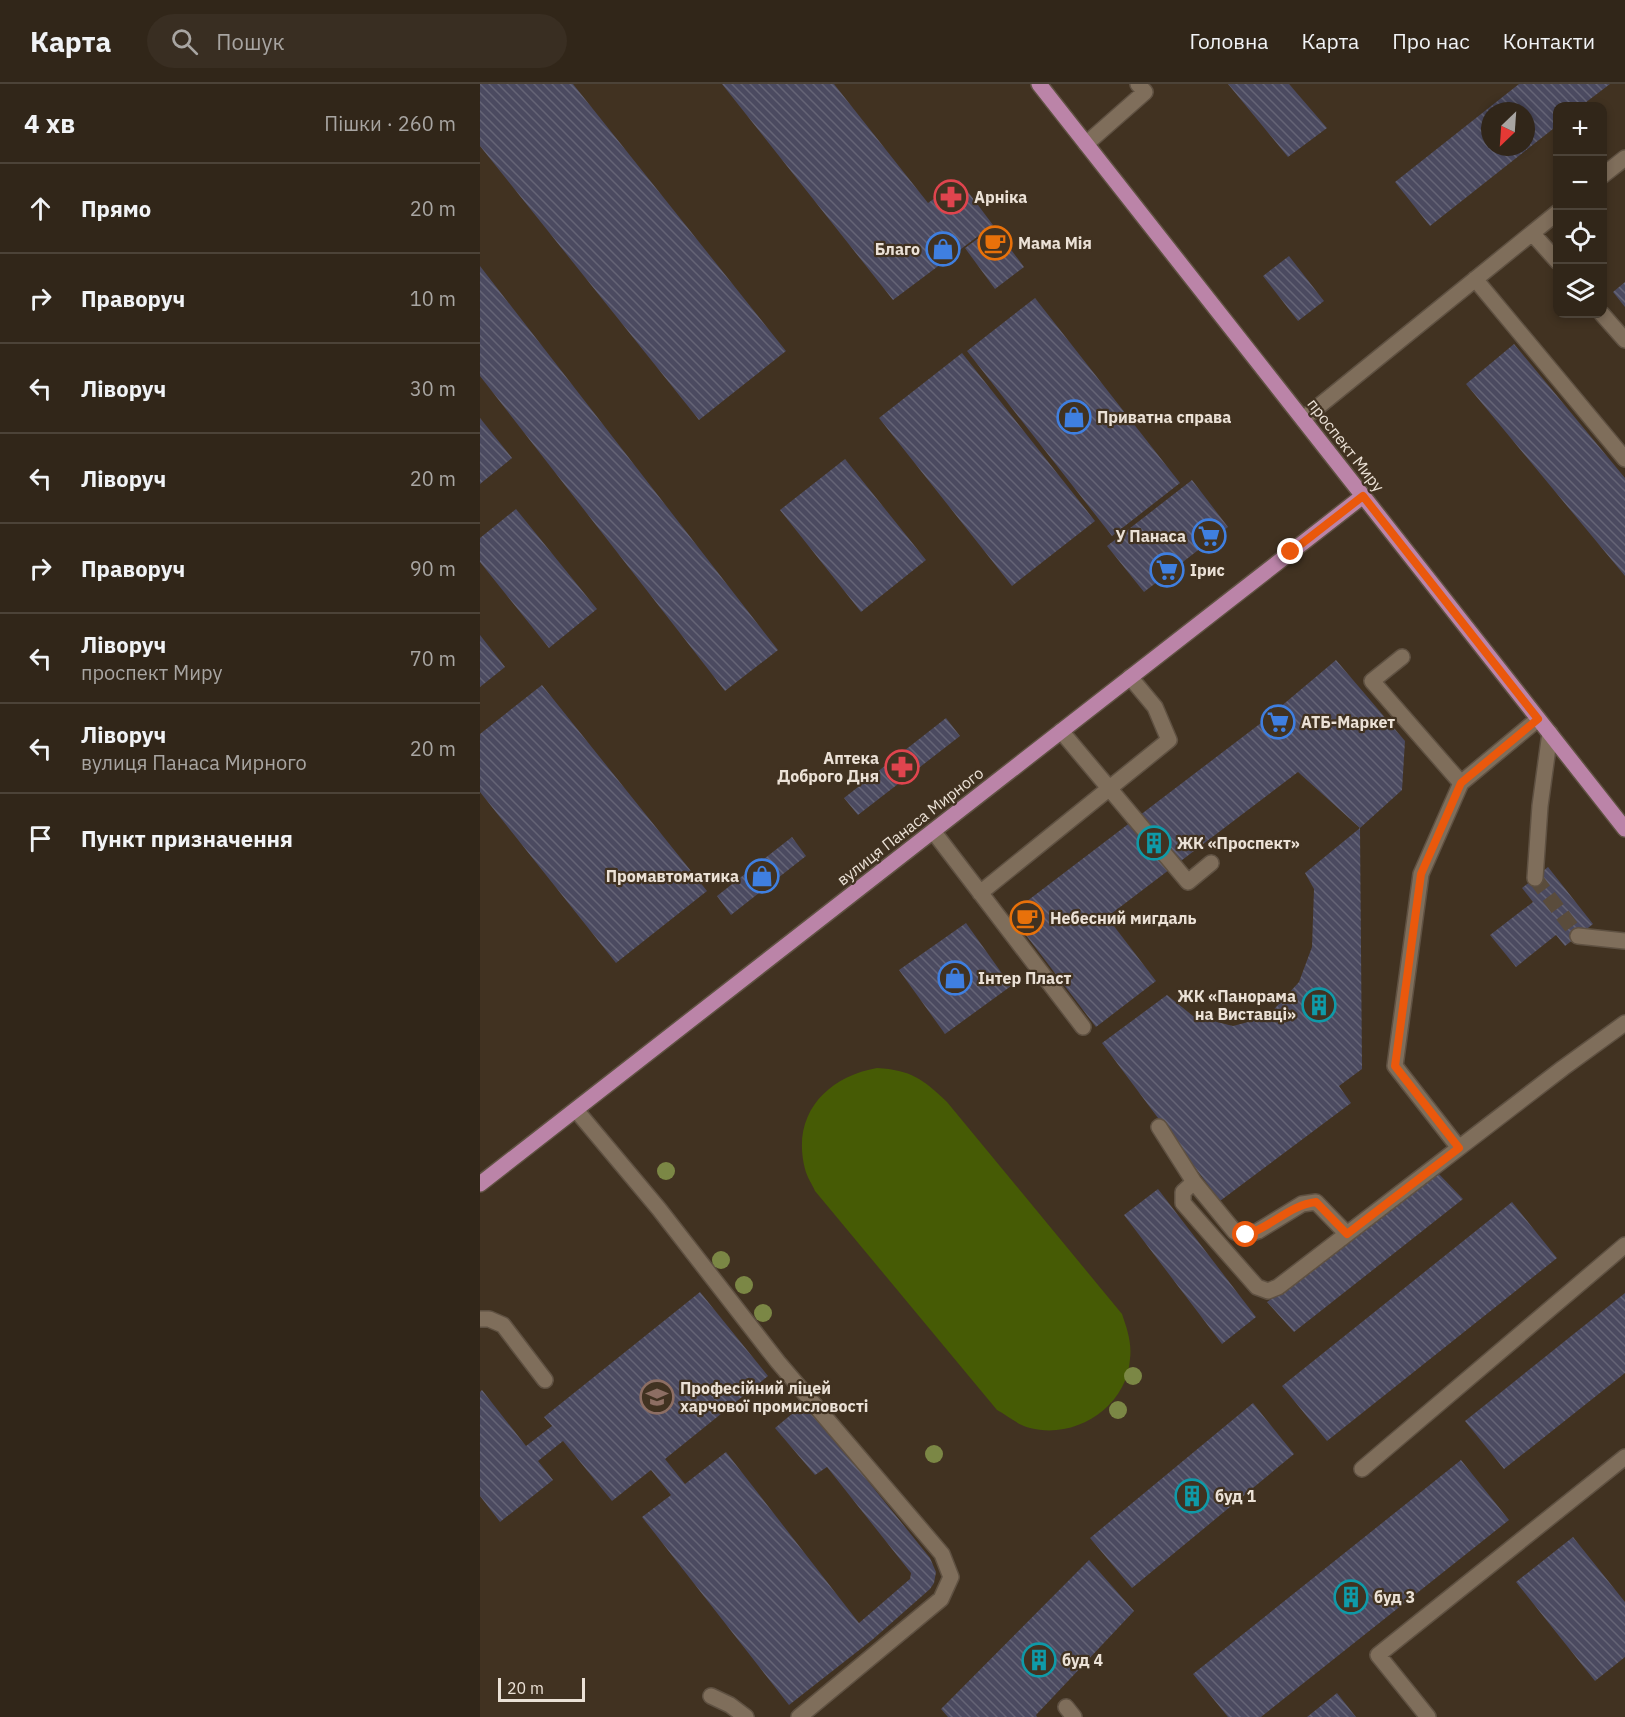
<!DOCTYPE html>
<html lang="uk">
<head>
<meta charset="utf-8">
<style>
  :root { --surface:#312619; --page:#392e22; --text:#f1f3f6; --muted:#a8a5a2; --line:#4c4338 }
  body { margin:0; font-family:"IBM Plex Sans",sans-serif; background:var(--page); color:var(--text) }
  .controls { position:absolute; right:18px; top:18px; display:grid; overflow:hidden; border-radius:12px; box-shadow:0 3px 9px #0003 }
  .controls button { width:54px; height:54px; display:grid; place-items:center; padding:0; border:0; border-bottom:2px solid var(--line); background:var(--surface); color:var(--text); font:30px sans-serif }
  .compass { position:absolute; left:1001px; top:18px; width:54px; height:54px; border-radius:50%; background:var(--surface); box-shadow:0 3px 9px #0003; rotate:205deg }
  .scale { position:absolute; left:18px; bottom:15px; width:87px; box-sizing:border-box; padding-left:6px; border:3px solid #ebe1d6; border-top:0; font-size:16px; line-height:21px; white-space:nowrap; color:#ebe1d6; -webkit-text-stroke:4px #413221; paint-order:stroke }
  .stop { position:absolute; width:18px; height:18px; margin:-14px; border:4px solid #ea580c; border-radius:50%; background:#fff }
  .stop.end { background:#ea580c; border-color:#fff; box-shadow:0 2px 6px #0008 }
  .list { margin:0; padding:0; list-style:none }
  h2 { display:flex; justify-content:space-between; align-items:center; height:78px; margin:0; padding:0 24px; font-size:26px }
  h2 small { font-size:20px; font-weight:400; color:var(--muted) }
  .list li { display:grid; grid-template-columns:39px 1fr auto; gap:18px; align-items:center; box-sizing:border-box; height:90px; padding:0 24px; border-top:2px solid var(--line) }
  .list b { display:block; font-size:22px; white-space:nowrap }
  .list p { margin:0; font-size:20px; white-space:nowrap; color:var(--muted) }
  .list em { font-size:20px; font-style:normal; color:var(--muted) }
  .icon { flex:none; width:33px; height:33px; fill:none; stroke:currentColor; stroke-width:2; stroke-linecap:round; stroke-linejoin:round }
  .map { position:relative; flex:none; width:1145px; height:1633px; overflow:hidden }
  header { display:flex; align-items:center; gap:36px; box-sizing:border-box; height:84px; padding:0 30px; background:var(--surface); border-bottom:2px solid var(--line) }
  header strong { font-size:28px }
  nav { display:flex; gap:33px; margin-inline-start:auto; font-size:21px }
  .search { width:420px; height:54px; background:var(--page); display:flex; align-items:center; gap:15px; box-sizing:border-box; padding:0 21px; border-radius:33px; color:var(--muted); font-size:22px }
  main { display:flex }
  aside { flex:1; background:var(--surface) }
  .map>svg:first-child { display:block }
  .pitch { fill:#465b05 }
  .building { fill:url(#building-back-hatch); fill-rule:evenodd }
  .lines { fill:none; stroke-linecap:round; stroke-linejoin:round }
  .minor-tunnel { stroke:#5a4c3c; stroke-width:15; stroke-dasharray:15 8; stroke-linecap:butt }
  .minor-casing { stroke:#5f5142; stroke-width:18 }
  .major-casing { stroke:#5f5142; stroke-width:18 }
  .minor { stroke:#7f6e5b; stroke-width:15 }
  .major { stroke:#bb84a8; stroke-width:15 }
  .tree { fill:#7b8745 }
  .route { stroke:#ea580c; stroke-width:8 }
  .labels { text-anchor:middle; stroke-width:4.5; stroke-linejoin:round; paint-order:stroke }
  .poi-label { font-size:16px; font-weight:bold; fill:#ebe1d6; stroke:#413221; text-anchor:start }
  .street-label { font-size:16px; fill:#ebe1d6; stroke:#413221 }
</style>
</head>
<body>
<header>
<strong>Карта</strong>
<div class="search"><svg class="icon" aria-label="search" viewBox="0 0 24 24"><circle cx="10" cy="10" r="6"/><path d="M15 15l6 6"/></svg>Пошук</div>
<nav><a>Головна</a><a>Карта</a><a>Про нас</a><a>Контакти</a></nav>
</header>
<main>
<aside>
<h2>4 хв<small>Пішки · 260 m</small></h2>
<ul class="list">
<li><svg class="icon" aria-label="ahead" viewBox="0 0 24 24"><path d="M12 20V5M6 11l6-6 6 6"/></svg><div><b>Прямо</b></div><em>20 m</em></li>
<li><svg class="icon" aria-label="right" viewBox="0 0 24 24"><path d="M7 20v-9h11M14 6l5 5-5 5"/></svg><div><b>Праворуч</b></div><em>10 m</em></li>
<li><svg class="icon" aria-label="left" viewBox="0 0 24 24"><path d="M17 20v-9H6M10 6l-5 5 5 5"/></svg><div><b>Ліворуч</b></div><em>30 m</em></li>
<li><svg class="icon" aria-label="left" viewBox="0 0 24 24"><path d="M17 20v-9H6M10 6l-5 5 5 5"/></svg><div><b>Ліворуч</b></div><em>20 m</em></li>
<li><svg class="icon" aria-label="right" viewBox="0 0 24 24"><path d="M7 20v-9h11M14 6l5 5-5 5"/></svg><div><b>Праворуч</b></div><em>90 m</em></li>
<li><svg class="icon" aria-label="left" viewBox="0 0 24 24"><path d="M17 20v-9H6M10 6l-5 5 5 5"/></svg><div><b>Ліворуч</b><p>проспект Миру</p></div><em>70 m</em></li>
<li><svg class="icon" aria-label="left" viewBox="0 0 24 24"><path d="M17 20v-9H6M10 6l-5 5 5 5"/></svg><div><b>Ліворуч</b><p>вулиця Панаса Мирного</p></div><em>20 m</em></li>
<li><svg class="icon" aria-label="arrive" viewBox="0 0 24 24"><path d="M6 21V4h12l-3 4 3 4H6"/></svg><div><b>Пункт призначення</b></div></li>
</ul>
</aside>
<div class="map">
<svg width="1145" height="1633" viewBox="0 0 1145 1633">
  <defs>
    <pattern id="building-back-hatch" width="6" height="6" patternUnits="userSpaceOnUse" patternTransform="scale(1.5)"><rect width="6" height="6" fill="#4b4a60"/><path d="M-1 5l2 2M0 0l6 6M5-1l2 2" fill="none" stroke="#656476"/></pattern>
  </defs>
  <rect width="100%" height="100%" fill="#413221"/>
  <!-- pitch -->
  <path class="pitch" d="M397 984C431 986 443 995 467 1018L642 1230C647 1245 652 1258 650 1275 647 1323 595 1356 550 1344 538 1341 528 1332 517 1326L335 1107C332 1100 327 1093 325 1085 311 1031 346 993 397 984Z"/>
  <!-- building -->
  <path class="building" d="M0 0H93L306 267 219 336 0 62Z
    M242 0H354L448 119 479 96 513 141 413 216Z
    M748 0H809L847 44 808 73Z
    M1039 0H1130L1101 22H1078V41L950 142 915 98ZM1010 27H1046V63H1010Z
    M514 143 544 183 515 205 485 164Z
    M809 172 844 217 818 237 783 192Z
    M0 182 298 566 245 607 0 292Z
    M1145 198V223L1133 208Z
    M555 214 700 399 632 452 487 267Z
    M1034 260 1145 394V492L986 300Z
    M482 269 615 437 532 502 399 334Z
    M0 334 32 374 0 400Z
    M365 375 446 476 381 528 300 426Z
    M712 396 748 443 664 508 627 462Z
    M36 425 117 525 69 564 0 478V454Z
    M0 551 25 583 0 603Z
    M856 576 925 657 922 706 880 744 818 688 627 833 676 897 616 943 530 830 781 639Z
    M62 601 227 807 136 879 0 708V650Z
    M466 634 480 652 378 731 364 714Z
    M880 744 882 985 859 1002 871 1019 740 1117 622 959 687 911 713 932 753 942 787 933 819 898 832 863 834 805 825 789Z
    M312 753 326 772 251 831 237 812Z
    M1068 783 1113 840 1085 862 1076 851 1036 883 1010 851 1053 818 1042 804Z
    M486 839 531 902 465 950 419 886Z
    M957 1088 983 1115 814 1248 787 1218Z
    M678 1105 776 1233 742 1260 644 1131Z
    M1032 1118 1077 1174 847 1357 802 1302Z
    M220 1208 288 1292 185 1375 205 1400 246 1368 379 1539 430 1495 431 1489 347 1383 335 1391 295 1344 325 1319 450 1474 456 1488 454 1499 450 1505 392 1556 309 1621 162 1433 191 1411 171 1386 132 1417 83 1357 58 1377 73 1396 20 1438 0 1412V1308L2 1306 46 1362 72 1342 64 1333Z
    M1145 1209V1289L1024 1385 985 1337Z
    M773 1319 814 1370 652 1504 610 1454Z
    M981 1376 1029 1436 781 1633H748L713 1590Z
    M1093 1453 1145 1518V1573L1115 1597 1036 1498Z
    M609 1476 654 1527 556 1631 557 1633H468L461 1625Z
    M857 1609 876 1633H827Z"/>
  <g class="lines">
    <!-- minor-tunnel -->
    <path class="minor-tunnel" d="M1055 794 1098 852"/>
    <!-- minor casing -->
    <g class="minor-casing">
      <path id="minor" d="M606 60 665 8 658 0
        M1122 92 1145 74
        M1052 149 1078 178
        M995 195 1145 375
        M1122 230 1145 256
        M823 335 1078 128
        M922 573 892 597 981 699
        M581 647 708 798 731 779
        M453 747 603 943
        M1055 794 1060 722 1070 649
        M500 809 689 656 675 623 650 593
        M1098 852 1145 857
        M96 1026 179 1125 298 1278 462 1470 471 1493 461 1515 319 1633
        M679 1043 714 1098 703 1108V1119L777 1203 788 1207 798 1203 1083 984 1145 939
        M979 1064 915 982 941 790 981 699 1058 635
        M714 1098 755 1148 766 1151 778 1147 822 1120 836 1118 867 1150
        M0 1235H9L23 1241 65 1296
        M882 1385 1145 1161
        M231 1612 250 1621 266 1633
        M586 1623 594 1633
        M948 1633 898 1571 1145 1373"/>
    </g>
    <!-- major casing -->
    <g class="major-casing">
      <path id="major" d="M559 0 1145 745
        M0 1100 883 412"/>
    </g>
    <!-- minor -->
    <use href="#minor" class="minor"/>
    <!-- major -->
    <use href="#major" class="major"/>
  </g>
  <!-- trees -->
  <g class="tree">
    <circle cx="186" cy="1087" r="9"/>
    <circle cx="241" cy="1176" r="9"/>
    <circle cx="264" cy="1201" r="9"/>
    <circle cx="283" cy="1229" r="9"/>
    <circle cx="653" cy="1292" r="9"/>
    <circle cx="638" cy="1326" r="9"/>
    <circle cx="454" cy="1370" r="9"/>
  </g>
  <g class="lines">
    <!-- route -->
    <path class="route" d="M766 1151C791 1143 810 1121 836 1118L867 1150 979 1064 915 982 941 790 981 699 1058 635 883 412 811 468"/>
  </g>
  <!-- icons -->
  <defs>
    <g id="pharmacy-ring" transform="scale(1.725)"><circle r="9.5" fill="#413221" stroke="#e0444e" stroke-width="1.5"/><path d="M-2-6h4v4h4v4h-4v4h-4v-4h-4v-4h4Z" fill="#e0444e"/></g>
    <g id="cafe-ring" transform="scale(1.725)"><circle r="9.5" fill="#413221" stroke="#e8710a" stroke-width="1.5"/><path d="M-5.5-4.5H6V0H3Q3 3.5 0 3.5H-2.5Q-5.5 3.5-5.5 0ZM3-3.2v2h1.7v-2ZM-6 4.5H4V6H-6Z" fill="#e8710a"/></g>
    <g id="shop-ring" transform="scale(1.725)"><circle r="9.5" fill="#413221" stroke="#3f7fe0" stroke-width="1.5"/><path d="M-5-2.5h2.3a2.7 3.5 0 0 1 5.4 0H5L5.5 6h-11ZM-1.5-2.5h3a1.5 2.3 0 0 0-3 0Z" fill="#3f7fe0"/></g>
    <g id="supermarket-ring" transform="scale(1.725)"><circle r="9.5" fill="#413221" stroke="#3f7fe0" stroke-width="1.5"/><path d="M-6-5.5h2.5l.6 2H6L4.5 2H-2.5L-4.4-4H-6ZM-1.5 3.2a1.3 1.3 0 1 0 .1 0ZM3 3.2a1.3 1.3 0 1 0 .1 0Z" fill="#3f7fe0"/></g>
    <g id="building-ring" transform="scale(1.725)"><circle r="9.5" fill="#413221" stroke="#0f9aa8" stroke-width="1.5"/><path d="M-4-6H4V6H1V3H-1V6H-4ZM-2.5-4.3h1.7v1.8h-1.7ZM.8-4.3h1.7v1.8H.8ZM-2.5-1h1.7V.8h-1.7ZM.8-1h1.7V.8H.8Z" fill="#0f9aa8"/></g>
    <g id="university-ring" transform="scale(1.725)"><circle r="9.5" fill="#413221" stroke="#8d6e63" stroke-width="1.5"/><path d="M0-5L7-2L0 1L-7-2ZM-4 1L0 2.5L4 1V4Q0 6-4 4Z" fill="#8d6e63"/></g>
  </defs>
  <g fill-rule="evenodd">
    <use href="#pharmacy-ring" x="471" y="113"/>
    <use href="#cafe-ring" x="515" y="159"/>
    <use href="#shop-ring" x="463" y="165"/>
    <use href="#shop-ring" x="594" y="333"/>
    <use href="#supermarket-ring" x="729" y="452"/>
    <use href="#supermarket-ring" x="687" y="486"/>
    <use href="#supermarket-ring" x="798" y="638"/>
    <use href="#pharmacy-ring" x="422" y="683"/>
    <use href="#building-ring" x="674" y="759"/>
    <use href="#shop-ring" x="282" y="792"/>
    <use href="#cafe-ring" x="547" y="834"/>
    <use href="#shop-ring" x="475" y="894"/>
    <use href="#building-ring" x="839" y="921"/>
    <use href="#university-ring" x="177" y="1313"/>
    <use href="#building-ring" x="712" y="1412"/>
    <use href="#building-ring" x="871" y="1513"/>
    <use href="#building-ring" x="559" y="1576"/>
  </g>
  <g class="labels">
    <!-- poi labels -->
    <g class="poi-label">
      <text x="494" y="119">Арніка</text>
      <text x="538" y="165">Мама Мія</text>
      <text x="440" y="171" text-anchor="end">Благо</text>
      <text x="617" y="339">Приватна справа</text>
      <text x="706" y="458" text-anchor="end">У Панаса</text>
      <text x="710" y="492">Ірис</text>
      <text x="821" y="644">АТБ-Маркет</text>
      <text x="399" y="680" text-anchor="end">Аптека<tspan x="399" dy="18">Доброго Дня</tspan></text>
      <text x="697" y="765">ЖК «Проспект»</text>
      <text x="259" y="798" text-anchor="end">Промавтоматика</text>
      <text x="570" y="840">Небесний мигдаль</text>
      <text x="498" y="900">Інтер Пласт</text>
      <text x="816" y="918" text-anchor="end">ЖК «Панорама<tspan x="816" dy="18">на Виставці»</tspan></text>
      <text x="200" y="1310">Професійний ліцей<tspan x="200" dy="18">харчової промисловості</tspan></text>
      <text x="735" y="1418">буд 1</text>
      <text x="894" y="1519">буд 3</text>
      <text x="582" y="1582">буд 4</text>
    </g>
    <!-- street labels -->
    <g class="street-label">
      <text transform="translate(866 361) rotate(52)" y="6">проспект Миру</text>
      <text transform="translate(430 742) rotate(-38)" y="6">вулиця Панаса Мирного</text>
    </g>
  </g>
</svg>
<div class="controls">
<button>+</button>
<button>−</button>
<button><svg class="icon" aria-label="locate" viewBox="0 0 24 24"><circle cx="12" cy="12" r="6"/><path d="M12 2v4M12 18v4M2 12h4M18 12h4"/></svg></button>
<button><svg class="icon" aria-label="layers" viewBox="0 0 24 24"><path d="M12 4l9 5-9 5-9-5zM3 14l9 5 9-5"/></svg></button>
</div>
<svg class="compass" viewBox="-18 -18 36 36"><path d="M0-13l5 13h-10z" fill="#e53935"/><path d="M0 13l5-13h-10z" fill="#a8a5a2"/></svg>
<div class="scale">20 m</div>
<div class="stop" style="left:766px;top:1151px"></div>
<div class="stop end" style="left:811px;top:468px"></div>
</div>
</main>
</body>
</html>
